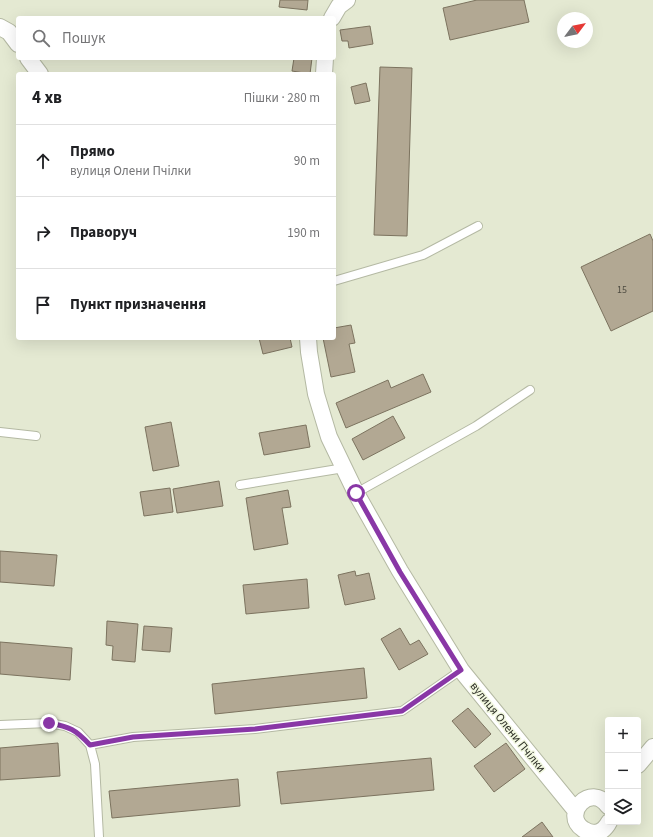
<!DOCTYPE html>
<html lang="uk">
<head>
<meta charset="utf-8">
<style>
  :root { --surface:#fff; --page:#f6f6f6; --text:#202124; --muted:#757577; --line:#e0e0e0 }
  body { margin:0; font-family:"Source Sans 3",sans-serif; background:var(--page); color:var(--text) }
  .controls { position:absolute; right:12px; bottom:12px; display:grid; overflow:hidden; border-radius:4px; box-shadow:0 4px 16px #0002 }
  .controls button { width:36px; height:36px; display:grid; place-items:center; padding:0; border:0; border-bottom:1px solid var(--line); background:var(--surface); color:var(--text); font:20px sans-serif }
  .compass { position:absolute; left:557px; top:12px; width:36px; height:36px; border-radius:50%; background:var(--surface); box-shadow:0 4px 16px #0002; rotate:58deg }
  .stop { position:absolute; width:12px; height:12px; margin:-9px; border:3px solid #8937a6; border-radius:50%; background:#fff }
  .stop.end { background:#8937a6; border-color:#fff; box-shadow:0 1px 4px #0008 }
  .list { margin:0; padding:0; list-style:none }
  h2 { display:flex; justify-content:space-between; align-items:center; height:52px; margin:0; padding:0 16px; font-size:17px }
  h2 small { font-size:13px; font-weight:400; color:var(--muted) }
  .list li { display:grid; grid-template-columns:26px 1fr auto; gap:12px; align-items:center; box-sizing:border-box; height:72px; padding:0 16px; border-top:1px solid var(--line) }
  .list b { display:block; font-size:15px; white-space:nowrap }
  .list p { margin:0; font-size:13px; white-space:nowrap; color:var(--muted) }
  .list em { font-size:13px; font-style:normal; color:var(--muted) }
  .icon { flex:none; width:22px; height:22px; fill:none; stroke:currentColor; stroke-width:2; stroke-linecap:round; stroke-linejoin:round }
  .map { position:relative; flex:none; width:653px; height:837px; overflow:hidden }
  .search { position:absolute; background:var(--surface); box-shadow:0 4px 16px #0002; left:16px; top:16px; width:320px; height:44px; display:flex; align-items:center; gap:10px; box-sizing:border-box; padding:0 14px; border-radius:4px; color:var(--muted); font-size:15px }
  .panel { position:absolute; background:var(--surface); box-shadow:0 4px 16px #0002; left:16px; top:72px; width:320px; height:268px; border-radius:4px }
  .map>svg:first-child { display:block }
  .building { fill:#b2a893; stroke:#7c735f }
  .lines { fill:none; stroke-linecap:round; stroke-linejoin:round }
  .service-casing { stroke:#b4b9a3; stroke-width:10 }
  .minor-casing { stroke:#b4b9a3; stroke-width:18 }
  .service { stroke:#fff; stroke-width:8 }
  .minor { stroke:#fff; stroke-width:16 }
  .route { stroke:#8937a6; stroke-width:5 }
  .labels { text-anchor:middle; stroke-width:3; stroke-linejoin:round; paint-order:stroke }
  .number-label { font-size:10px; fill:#4e4c41 }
  .street-label { font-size:12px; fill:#2c2e26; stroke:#f1f7df }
</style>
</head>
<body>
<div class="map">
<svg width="653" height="837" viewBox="0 0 653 837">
  <rect width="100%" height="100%" fill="#e4e9d2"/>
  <!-- building -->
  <path class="building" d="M280 0H308L307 10 279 7Z
    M477 0H524L529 22 450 40 443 8Z
    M370 26 373 44 349 48 348 41H342L340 30Z
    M294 58H312L310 74 292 71Z
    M380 67 412 68 407 236 374 235Z
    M366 83 370 101 355 104 351 87Z
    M650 234 653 241V311L611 331 581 267Z
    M351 325 355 343 349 344 355 372 331 377 323 338H334V328Z
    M259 338H290L292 347 263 354Z
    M423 374 431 392 346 428 336 403 388 380 391 388Z
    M393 416 405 438 363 460 352 439Z
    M171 422 179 466 153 471 145 427Z
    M306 425 310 447 264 455 259 433Z
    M219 481 223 506 177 513 173 489Z
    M170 488 173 512 144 516 140 492Z
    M288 490 291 507 282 508 288 544 254 550 246 498Z
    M0 551 57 555 54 586 0 582Z
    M355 571 356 576 369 573 375 599 345 605 338 575Z
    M307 579 309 608 246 614 243 585Z
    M107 621 138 624 135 662 112 660 113 646 106 645Z
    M144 626 172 628 170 652 142 650Z
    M400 628 410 645 419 640 428 654 399 670 381 639Z
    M0 642 72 648 70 680 0 674Z
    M364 668 367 698 215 714 212 684Z
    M468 708 491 734 475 748 452 721Z
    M58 743 60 776 0 780V748Z
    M506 743 525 769 494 792 474 766Z
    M431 758 434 790 281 804 277 772Z
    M238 779 240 806 112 818 109 791Z
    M542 822 553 837H522Z"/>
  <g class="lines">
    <!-- service casing -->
    <g class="service-casing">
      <path id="service" d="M334 281 423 255 478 226
        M0 432 36 436
        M240 485 344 468
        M356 493 476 426 530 390
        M0 725 49 723 65 726 78 732 90 745 95 764 99 837
        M90 745 133 737 255 729 402 711 461 670"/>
    </g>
    <!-- minor casing -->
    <g class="minor-casing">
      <path id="minor" d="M332 18 339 6 347 0
        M0 27 9 32 18 44
        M28 58 40 74
        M324 74 325 58
        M308 338 309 352 316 394 329 437 356 493 400 571 461 670 576 811
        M638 765 653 747
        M608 806C591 782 561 814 583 829 587 832 590 833 595 833 602 832 606 828 609 822"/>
    </g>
    <!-- service -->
    <use href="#service" class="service"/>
    <!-- minor -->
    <use href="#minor" class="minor"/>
  </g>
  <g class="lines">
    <!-- route -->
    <path class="route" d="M49 723C70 727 75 729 90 745L133 737 255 729 402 711 461 670 400 572 356 493"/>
  </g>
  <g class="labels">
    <!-- number labels -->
    <g class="number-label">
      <text x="622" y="293">15</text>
    </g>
    <!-- street labels -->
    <g class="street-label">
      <text transform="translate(508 727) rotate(51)" y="4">вулиця Олени Пчілки</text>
    </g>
  </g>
</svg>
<div class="controls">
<button>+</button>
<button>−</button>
<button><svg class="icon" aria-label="layers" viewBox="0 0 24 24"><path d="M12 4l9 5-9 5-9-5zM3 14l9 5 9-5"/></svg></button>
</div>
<svg class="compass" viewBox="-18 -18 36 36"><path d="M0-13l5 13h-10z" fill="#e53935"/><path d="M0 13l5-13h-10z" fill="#757577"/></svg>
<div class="stop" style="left:356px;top:493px"></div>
<div class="stop end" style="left:49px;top:723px"></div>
<div class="search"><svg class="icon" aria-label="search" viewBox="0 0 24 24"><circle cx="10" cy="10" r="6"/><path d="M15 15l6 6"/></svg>Пошук</div>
<section class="panel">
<h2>4 хв<small>Пішки · 280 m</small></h2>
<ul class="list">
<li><svg class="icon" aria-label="ahead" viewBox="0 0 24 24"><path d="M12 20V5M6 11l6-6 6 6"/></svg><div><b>Прямо</b><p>вулиця Олени Пчілки</p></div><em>90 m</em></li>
<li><svg class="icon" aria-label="right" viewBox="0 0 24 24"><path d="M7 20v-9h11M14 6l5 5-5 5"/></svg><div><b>Праворуч</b></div><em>190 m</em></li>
<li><svg class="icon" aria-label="arrive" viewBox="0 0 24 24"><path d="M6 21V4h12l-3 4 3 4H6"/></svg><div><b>Пункт призначення</b></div></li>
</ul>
</section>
</div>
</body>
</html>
